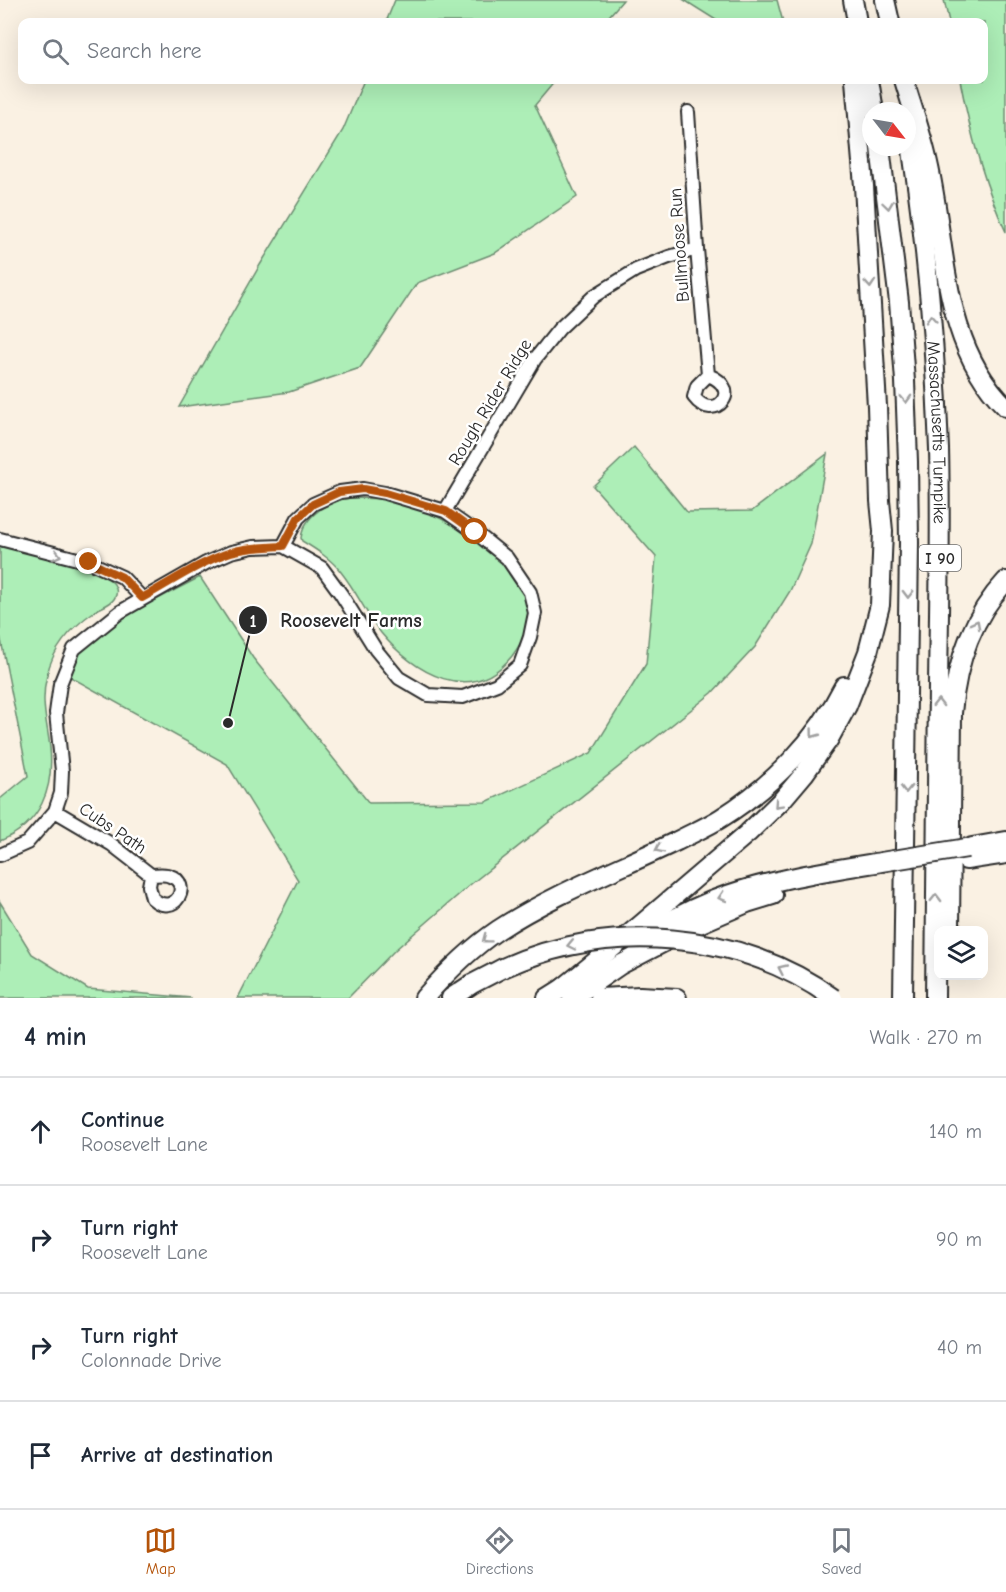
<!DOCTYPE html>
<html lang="en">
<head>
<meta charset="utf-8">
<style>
  :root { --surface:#fff; --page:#f6f6f7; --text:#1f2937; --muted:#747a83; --line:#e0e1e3; --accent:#b45309 }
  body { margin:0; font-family:"Comic Neue",sans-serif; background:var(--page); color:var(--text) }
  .controls { position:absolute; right:18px; bottom:18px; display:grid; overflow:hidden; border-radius:12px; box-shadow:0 6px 24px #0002 }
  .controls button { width:54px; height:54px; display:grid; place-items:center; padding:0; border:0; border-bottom:2px solid var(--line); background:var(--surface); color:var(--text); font:30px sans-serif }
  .compass { position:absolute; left:862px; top:102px; width:54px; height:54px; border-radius:50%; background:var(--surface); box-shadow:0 6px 24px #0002; rotate:121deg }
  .stop { position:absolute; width:18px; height:18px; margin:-14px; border:4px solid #b45309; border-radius:50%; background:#fff }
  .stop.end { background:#b45309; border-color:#fff; box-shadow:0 2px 6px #0008 }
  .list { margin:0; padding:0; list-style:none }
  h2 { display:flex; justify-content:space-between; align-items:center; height:78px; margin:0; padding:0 24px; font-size:26px }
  h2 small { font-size:20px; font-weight:400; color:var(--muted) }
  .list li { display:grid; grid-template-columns:39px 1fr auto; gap:18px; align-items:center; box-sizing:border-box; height:108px; padding:0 24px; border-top:2px solid var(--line) }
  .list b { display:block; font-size:22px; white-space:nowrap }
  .list p { margin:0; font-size:20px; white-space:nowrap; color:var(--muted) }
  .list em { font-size:20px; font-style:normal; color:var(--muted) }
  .icon { flex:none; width:33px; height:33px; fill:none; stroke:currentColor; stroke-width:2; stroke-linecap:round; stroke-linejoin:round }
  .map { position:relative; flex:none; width:1006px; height:998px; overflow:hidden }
  .search { position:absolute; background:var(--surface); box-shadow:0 6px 24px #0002; left:18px; right:18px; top:18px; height:66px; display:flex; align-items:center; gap:15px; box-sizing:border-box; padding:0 21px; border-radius:12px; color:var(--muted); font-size:22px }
  .sheet { height:510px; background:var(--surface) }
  nav { display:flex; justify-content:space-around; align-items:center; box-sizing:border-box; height:84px; border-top:2px solid var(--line); background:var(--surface); font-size:16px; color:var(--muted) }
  nav a { display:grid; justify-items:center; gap:3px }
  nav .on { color:var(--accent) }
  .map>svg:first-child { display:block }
  .green { fill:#adeeb7; stroke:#6c8c71; stroke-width:1.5 }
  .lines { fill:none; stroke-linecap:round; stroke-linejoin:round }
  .minor-casing { stroke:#2b2b2b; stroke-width:16 }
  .highway-casing { stroke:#2b2b2b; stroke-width:22 }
  .minor { stroke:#fff; stroke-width:12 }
  .highway { stroke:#fff; stroke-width:18 }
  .highway-bridge-casing { stroke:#2b2b2b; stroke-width:22; stroke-linecap:butt }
  .highway-bridge { stroke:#fff; stroke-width:18 }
  .oneway { stroke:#a0a0a0 }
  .route { stroke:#b45309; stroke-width:8 }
  .labels { text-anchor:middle; stroke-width:5; stroke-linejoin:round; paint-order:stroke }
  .shield { fill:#fff; stroke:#6b6b6b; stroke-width:1.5 }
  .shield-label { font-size:16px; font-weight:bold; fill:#2b2b2b }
  .street-label { font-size:18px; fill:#2b2b2b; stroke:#fff }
  .leader { fill:none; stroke:#2b2b2b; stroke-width:2 }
  .callout-dot { fill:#2b2b2b; stroke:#fff; stroke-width:2 }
  .mark-label { font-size:18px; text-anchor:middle; font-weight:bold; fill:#fff }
  .callout-label { font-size:20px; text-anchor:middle; font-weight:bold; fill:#2b2b2b; stroke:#fff; stroke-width:5; stroke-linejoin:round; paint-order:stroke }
</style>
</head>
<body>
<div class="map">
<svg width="1006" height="998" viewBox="0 0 1006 998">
  <rect width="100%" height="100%" fill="#faf1e3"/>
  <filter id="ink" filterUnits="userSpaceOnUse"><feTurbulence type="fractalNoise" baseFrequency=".0167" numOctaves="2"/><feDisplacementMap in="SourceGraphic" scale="12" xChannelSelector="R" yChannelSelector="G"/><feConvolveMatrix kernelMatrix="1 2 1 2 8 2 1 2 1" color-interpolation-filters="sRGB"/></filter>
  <g filter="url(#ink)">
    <!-- green -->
    <path class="green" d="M395 0H623L604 22H386Z
      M684 0H777L783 22H719Z
      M944 0H1006V232C983 183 970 132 960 80H984V22H949Z
      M364 80H556L535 105 577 197 495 253 417 283 360 368 289 392 179 407 260 265 343 130Z
      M634 447 687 512 752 511 827 454 811 544 790 591 755 647 712 693 471 884 395 950 348 998H238L298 880 227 764 65 674 73 657 117 620 200 577 253 658 369 803 486 802 591 753 646 664 656 557 593 486Z
      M351 498C364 498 376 498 388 500 437 509 516 554 527 606 532 625 523 641 512 656 471 707 414 673 381 633 366 614 357 592 341 572 331 559 317 550 302 541L301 538C304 515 330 500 351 498Z
      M0 546C20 551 109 569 115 586 117 590 117 595 114 599 110 605 101 607 95 611 72 627 53 647 47 675 40 702 47 721 50 748 54 789 41 824 0 841V799L28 776 0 635Z
      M0 902 32 954 88 989 192 998H0Z"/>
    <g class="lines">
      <!-- minor casing -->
      <g class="minor-casing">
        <path id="minor" d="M688 112 697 249 708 375C745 389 714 424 694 397L697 386 708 375
          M363 489 385 493 445 511 475 532 507 558 530 592 535 613 530 637 520 665 497 684 463 697 428 695 399 678 376 650 341 594 322 568 283 546 298 518 313 504 340 492Z
          M445 511 535 359 559 329 594 296 636 270 669 257 697 249
          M0 539 89 562 122 577 142 598
          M55 811 111 844 151 875C157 875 165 873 170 876 193 883 175 919 152 898L149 886 151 875
          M0 855 27 843 55 811 61 793 62 771 56 713 60 684 74 649 120 612 206 563 231 552 253 547 283 546"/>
      </g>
      <!-- highway casing -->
      <g class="highway-casing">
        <g id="highway">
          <path d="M853 0 857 22"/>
          <path d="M885 0 890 22"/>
          <path d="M869 80 874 111"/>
          <path d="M904 80C912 107 922 135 928 163 947 245 941 344 1006 407"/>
          <path id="s1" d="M907 119C925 228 935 338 939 449 941 527 939 606 938 685 937 789 936 894 935 998"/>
          <path d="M880 147 899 302 905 381 908 462 909 543 903 998"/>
          <path d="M972 847 1006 841"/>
          <path d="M966 860 1006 854"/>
          <path d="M950 930 952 713C956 665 972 617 1006 581"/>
          <path d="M635 942C659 926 684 912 711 901 764 880 826 871 881 862"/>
          <path d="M563 988 638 927 748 833 782 800 804 774 829 739 847 706 868 652 880 605 883 531 880 501 877 406 864 186 855 80"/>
          <path d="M424 998C446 973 470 949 498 930 553 894 617 870 677 841 692 833 707 827 721 818 772 786 817 740 844 686"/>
          <path d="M451 998 472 984 503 968"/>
          <path d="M547 998 574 981"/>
          <path d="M572 998 620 965 701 923 747 903 773 895"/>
          <path d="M600 998 640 996 677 998"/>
        </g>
      </g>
      <!-- minor -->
      <use href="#minor" class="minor"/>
      <!-- highway -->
      <use href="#highway" class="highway"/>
      <!-- highway-bridge casing -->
      <g class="highway-bridge-casing">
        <path id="highway-bridge" d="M881 862 967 848
          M503 968C608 920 739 930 833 998"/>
      </g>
      <!-- highway-bridge -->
      <use href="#highway-bridge" class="highway-bridge"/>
    </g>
    <!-- one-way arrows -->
    <defs><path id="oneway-chevron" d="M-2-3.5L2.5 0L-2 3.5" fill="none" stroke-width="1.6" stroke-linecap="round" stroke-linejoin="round" transform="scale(1.5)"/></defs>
    <g class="oneway">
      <use href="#oneway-chevron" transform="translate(888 205) rotate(82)"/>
      <use href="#oneway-chevron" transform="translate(870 284) rotate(86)"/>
      <use href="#oneway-chevron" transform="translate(931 319) rotate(-95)"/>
      <use href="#oneway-chevron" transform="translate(906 399) rotate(88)"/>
      <use href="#oneway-chevron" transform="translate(57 555) rotate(14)"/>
      <use href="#oneway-chevron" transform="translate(908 594) rotate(91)"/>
      <use href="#oneway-chevron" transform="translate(976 624) rotate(-62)"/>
      <use href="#oneway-chevron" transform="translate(938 703) rotate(-89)"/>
      <use href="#oneway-chevron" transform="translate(814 734) rotate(127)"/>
      <use href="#oneway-chevron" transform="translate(906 789) rotate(91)"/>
      <use href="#oneway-chevron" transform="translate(778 804) rotate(133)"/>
      <use href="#oneway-chevron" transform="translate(659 849) rotate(154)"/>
      <use href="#oneway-chevron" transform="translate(722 897) rotate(162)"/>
      <use href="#oneway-chevron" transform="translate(936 898) rotate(-89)"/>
      <use href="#oneway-chevron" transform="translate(486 939) rotate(143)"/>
      <use href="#oneway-chevron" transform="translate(571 945) rotate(168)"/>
      <use href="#oneway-chevron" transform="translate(782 969) rotate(-155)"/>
    </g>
  </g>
  <g class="lines" filter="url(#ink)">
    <!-- route -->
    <path class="route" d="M89 562 122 577 142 598C171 582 200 562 231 552 248 547 265 547 283 546L298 518 313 504 339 492 363 489 385 493 446 511 475 532"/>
  </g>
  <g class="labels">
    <!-- shield labels -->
    <rect class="shield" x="919" y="545" width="42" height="26" rx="4.5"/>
    <g class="shield-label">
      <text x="940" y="564">I 90</text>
    </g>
    <!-- street labels -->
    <g class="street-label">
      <text transform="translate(679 245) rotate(-94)" y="6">Bullmoose Run</text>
      <text transform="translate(490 402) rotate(-59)" y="6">Rough Rider Ridge</text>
      <text dy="6" stroke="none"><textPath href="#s1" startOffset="315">Massachusetts Turnpike</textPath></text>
      <text transform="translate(113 828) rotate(34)" y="6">Cubs Path</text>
    </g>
  </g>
  <!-- callouts -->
  <path class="leader" d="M228 723L253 620"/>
  <g class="callout-dot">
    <circle cx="228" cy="723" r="6"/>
    <circle cx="253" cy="620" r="15"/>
  </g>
  <g class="mark-label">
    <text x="253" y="627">1</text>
  </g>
  <g class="callout-label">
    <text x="351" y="627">Roosevelt Farms</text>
  </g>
</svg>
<div class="controls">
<button><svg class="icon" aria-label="layers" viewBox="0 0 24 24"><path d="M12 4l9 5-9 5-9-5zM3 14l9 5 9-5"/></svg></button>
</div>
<svg class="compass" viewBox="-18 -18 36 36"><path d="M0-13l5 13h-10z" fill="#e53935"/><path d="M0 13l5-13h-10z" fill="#747a83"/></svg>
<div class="stop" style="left:475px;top:532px"></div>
<div class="stop end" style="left:89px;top:562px"></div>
<div class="search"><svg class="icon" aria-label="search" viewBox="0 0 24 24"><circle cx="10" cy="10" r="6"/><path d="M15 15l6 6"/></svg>Search here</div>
</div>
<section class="sheet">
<h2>4 min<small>Walk · 270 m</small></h2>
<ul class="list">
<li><svg class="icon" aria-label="ahead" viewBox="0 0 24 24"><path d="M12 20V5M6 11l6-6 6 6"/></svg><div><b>Continue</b><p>Roosevelt Lane</p></div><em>140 m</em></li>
<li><svg class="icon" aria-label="right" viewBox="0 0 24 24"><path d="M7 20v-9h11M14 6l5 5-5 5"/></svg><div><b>Turn right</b><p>Roosevelt Lane</p></div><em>90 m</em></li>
<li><svg class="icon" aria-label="right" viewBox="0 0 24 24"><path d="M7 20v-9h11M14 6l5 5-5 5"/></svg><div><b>Turn right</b><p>Colonnade Drive</p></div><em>40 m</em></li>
<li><svg class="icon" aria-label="arrive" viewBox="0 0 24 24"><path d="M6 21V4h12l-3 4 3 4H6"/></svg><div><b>Arrive at destination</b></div></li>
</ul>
</section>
<nav>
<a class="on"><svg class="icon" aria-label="map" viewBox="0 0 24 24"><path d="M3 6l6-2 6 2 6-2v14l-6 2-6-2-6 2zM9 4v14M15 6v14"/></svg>Map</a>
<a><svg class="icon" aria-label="directions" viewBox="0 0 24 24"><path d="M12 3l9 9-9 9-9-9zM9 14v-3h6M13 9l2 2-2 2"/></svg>Directions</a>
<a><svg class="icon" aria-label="saved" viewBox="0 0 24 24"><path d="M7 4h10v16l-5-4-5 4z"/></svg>Saved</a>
</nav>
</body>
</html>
